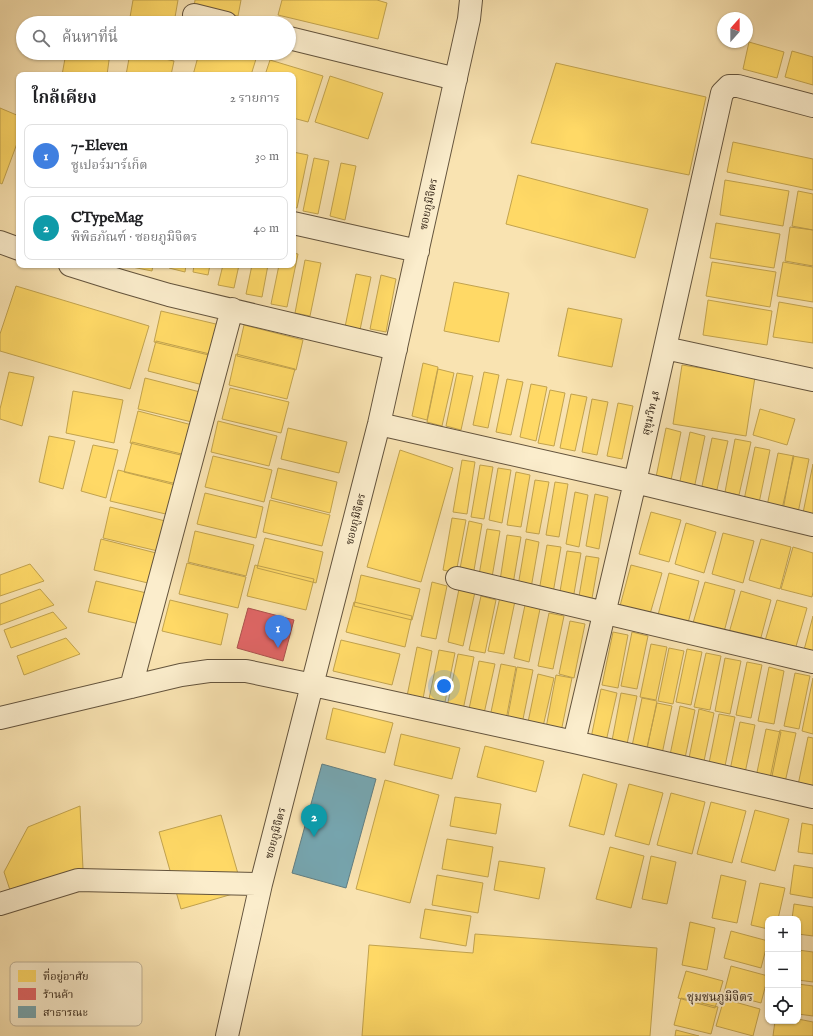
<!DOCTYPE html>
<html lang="th">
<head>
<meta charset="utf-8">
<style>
  :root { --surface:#fff; --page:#f2f2f2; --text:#202124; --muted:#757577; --line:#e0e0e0; --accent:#b45309 }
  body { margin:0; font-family:"IM FELL English","Noto Serif Thai",serif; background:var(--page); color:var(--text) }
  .controls { position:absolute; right:12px; bottom:12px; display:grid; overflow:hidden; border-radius:8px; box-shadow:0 1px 3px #0004 }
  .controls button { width:36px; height:36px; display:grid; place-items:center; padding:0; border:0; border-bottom:1px solid var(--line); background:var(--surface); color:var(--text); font:20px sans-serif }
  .compass { position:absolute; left:717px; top:12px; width:36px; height:36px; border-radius:50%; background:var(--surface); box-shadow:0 1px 3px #0004; rotate:21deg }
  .you { position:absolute; left:444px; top:686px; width:14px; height:14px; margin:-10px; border:3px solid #fff; border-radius:50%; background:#1a73e8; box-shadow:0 0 0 6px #1a73e833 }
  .badge { display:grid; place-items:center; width:26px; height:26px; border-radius:50%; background:var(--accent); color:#fff; font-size:13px; font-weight:700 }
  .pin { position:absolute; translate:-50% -33px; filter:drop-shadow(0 1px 2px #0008) }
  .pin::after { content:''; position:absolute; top:21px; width:14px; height:12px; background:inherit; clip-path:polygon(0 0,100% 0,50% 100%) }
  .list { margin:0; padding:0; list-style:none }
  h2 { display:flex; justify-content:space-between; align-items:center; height:52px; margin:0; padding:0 16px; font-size:17px }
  h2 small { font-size:13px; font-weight:400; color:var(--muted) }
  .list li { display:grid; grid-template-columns:26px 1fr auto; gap:12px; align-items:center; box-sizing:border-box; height:64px; margin:0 8px 8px; padding:0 8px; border:1px solid var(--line); border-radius:8px }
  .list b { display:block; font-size:15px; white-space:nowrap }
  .list p { margin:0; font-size:13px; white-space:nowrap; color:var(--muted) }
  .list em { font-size:13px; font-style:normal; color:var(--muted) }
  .icon { flex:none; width:22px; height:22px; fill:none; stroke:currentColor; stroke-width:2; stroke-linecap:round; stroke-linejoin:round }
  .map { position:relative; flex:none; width:813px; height:1036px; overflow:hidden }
  .search { position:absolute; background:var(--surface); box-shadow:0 1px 3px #0004; left:16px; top:16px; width:280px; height:44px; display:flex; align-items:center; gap:10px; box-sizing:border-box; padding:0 14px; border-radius:22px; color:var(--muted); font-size:15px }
  .panel { position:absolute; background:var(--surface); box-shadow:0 1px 3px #0004; left:16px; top:72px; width:280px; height:196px; border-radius:8px }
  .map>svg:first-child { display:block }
  .homes { fill:#ffd966; stroke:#c2a34e }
  .shops { fill:#e06666; stroke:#ac524e }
  .public { fill:#76a5af; stroke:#627e81 }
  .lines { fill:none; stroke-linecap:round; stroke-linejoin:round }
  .street-casing { stroke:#64543d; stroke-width:24 }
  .street { stroke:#fbedcc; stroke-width:22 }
  .labels { text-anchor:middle; stroke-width:4; stroke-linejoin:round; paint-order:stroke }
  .street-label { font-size:11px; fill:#332416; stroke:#fbedcc }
  .neighbourhood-label { font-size:12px; fill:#332416; stroke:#fbedcc }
  .key { fill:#fbedcc; stroke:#bfb195; stroke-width:1 }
  .key-label { font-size:11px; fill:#332416 }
</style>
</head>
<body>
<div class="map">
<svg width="813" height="1036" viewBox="0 0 813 1036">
  <rect width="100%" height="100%" fill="#f9e3b1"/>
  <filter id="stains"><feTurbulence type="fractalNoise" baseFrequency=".005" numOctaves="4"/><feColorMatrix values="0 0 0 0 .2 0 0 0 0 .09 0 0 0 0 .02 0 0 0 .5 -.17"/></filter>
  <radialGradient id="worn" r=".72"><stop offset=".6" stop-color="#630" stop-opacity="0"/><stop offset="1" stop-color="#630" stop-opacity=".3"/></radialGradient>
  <!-- homes -->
  <path class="homes" d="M133 0H178L174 23H129Z
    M195 0H241L238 16 194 7Z
    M282 0H377L387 3 378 39 278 15Z
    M749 42 784 52 777 78 743 69Z
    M792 51 813 57V85L785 77Z
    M66 53H110L107 75H62Z
    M130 53H137L174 61 171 75H126Z
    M199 53H237L256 59 251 75H193Z
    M270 60 323 76 308 122 293 118V75H265Z
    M556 63 706 97 689 175 531 143Z
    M330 76 383 93 368 139 315 122Z
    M0 108 19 116V138L2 184 0 183Z
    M733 142 813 159V190L727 172Z
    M293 152 308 155 297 208 293 207Z
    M314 158 329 161 318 214 303 211Z
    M341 163 356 166 345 220 330 216Z
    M518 175 648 209 635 258 506 224Z
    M725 180 789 191 783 226 720 215Z
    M798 191 813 194V230L792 226Z
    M716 223 780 234 774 268 710 258Z
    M790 227 813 230V266L785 261Z
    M293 253 298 254 287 307 271 304 279 265H293Z
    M305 260 321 263 310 316 295 313Z
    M712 262 776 272 770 307 706 296Z
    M783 262 813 267V302L777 296Z
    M122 265H153L152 271Z
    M170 265H186L185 272 169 268Z
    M194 265H210L208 275 193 272Z
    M223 265H239L234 288 218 285Z
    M252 265H268L262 297 246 294Z
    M356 274 371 277 360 330 345 327Z
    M381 275 396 279 386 332 370 329Z
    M454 282 509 293 499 342 444 331Z
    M16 286 149 326 130 389 0 351V334Z
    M708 300 772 311 767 345 703 335Z
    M779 302 813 308V343L773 337Z
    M568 308 622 319 612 367 558 356Z
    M161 311 220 325 213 356 154 342Z
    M244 325 303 340 296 370 237 356Z
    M156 341 214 355 207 386 148 371Z
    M236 354 295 369 287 399 229 385Z
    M423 363 438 367 427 420 412 416Z
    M682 365 755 377 746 436 673 424Z
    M438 369 454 373 442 426 427 422Z
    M9 372 34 377 22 426 0 419V409Z
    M484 372 499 375 488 428 473 425Z
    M457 373 473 376 461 430 446 426Z
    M145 378 204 393 196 423 138 409Z
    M507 379 523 382 511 435 496 432Z
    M531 384 547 387 536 441 520 437Z
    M230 388 289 402 281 433 222 419Z
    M550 390 565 393 554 446 538 443Z
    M73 391 123 400 114 443 66 433Z
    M571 394 587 397 575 451 560 448Z
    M592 399 608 402 597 455 582 452Z
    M618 403 633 406 622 459 607 456Z
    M760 409 795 419 787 445 753 435Z
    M138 411 196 426 189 457 130 443Z
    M218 421 277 436 269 466 211 452Z
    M288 428 347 442 339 473 281 459Z
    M666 428 681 432 670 485 655 482Z
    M690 432 705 436 694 489 679 486Z
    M49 436 75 441 63 489 39 482Z
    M712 438 728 441 716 494 701 491Z
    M735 439 751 442 739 495 725 492Z
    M132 442 190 456 183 487 124 472Z
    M93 445 118 450 106 498 81 491Z
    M755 447 770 450 759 503 744 500Z
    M400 450 453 468 421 582 367 567Z
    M778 453 794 456 782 509 767 506Z
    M213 456 272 470 264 502 205 487Z
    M793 456 809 459 798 513 783 510Z
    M462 460 475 462 467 514 453 512Z
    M813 464V515L803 513Z
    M480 465 493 467 484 519 471 517Z
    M278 468 337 482 330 513 271 498Z
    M498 468 511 470 502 523 489 520Z
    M118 470 177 484 170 515 110 501Z
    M516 472 530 475 521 527 507 525Z
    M535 480 549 482 539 534 526 532Z
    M555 482 568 484 559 537 546 535Z
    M575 492 588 495 579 547 566 544Z
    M205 493 263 507 256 538 197 524Z
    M595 494 608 497 599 549 586 546Z
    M270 500 330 515 322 546 263 532Z
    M110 507 169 522 162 552 103 538Z
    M651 512 681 520 669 562 639 554Z
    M452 518 466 520 456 573 443 570Z
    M469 521 482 524 473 576 459 574Z
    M686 523 716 532 704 573 675 564Z
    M487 529 500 531 491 583 478 581Z
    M195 531 254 545 246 576 188 562Z
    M723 533 754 541 743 583 712 574Z
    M507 535 521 537 512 590 499 587Z
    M265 538 323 552 316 583 257 568Z
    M101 539 160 554 152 584 94 570Z
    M526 539 539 542 530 594 517 592Z
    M761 539 791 547 780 589 749 580Z
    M547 545 561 547 552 599 538 597Z
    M793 547 813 553V592L812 597 781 589Z
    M567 551 581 553 572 605 558 603Z
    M586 556 599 558 590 610 577 608Z
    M187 563 246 577 238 608 179 594Z
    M30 564 44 581 0 596V575Z
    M255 565 314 579 306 610 247 596Z
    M631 565 662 573 650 614 620 606Z
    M669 573 699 581 688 623 658 615Z
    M361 575 420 589 412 620 354 606Z
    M96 581 155 595 148 626 88 612Z
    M432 582 447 586 436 639 421 636Z
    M705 582 735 590 724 632 693 623Z
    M40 589 54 605 0 625V604Z
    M459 589 475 592 463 646 448 642Z
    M741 591 771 600 760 641 729 633Z
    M481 596 496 600 485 653 469 650Z
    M500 597 515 601 504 654 488 651Z
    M170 600 228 614 221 645 162 631Z
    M777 600 807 608 795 650 765 641Z
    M354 602 412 616 405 647 346 632Z
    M525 605 540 609 529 662 514 658Z
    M53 612 67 628 11 648 4 630Z
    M549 613 564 616 553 669 538 666Z
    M813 616V652L804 650Z
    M570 621 585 624 574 678 559 674Z
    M613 632 628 635 618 688 602 685Z
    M632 632 648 636 637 689 621 686Z
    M66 638 80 654 24 675 17 656Z
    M341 640 400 654 392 685 333 671Z
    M651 644 667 647 656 700 640 697Z
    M417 647 432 651 422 704 406 701Z
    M669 648 684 651 673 704 658 701Z
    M687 649 702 652 691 705 676 702Z
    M439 650 455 653 444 707 428 704Z
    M706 653 721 656 710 710 694 707Z
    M458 654 474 657 463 710 447 707Z
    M725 658 741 661 730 714 715 711Z
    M479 661 495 664 483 718 468 714Z
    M747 662 762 665 751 718 736 715Z
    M501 664 516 667 506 720 490 717Z
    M517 667 533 670 522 724 507 721Z
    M769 667 784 671 774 724 758 721Z
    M795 673 810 676 799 729 784 726Z
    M538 674 554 678 542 731 527 727Z
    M556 675 572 678 561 732 546 728Z
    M813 678V734L802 731Z
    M601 689 617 693 605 746 590 743Z
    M621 693 637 696 626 749 611 746Z
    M642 698 657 701 646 754 631 751Z
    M657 703 672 706 661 759 645 756Z
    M680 706 695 710 684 763 669 760Z
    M333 708 393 723 385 753 326 739Z
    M699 709 714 713 703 766 688 763Z
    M719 714 735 717 724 771 708 768Z
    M740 722 755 725 744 778 729 775Z
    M766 729 781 732 770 786 755 782Z
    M780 730 796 733 784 787 769 783Z
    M401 734 460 748 452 779 394 765Z
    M808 737 813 738V788L797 790Z
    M485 746 544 761 536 792 477 777Z
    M583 774 617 784 604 835 569 826Z
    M385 780 439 795 410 903 356 889Z
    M629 784 663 793 649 845 615 836Z
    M671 793 705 802 692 854 657 845Z
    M455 797 501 804 496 834 450 826Z
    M711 802 746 811 732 863 697 854Z
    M80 806 83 869 10 890 4 872 28 827Z
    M755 810 789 819 775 871 741 862Z
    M221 815 243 891 181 909 159 832Z
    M802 823 813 825V854L798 852Z
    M447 839 493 847 488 877 442 869Z
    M610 847 644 856 631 908 596 899Z
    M651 856 676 862 667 904 642 899Z
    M499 861 545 868 539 899 494 890Z
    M794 865 813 868V898L790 894Z
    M437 875 483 883 478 913 432 905Z
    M721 875 746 881 737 923 712 918Z
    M760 883 785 888 778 919H768V929L751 925Z
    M794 904 813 907V936L798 934V919H792Z
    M425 909 471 916 466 946 420 938Z
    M690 922 715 928 707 970 682 965Z
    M731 931 768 941 761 968 724 958Z
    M475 934 657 948 650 1036H362L369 945 473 953Z
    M798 950 813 952V982L798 980Z
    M731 966 768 976 761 1003 724 993Z
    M686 971 723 981 715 1008 678 998Z
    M798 984 813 986V1016L798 1014Z
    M681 998 718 1007 711 1034 674 1025Z
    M724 999 760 1009 753 1036 716 1026Z
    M798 1019 813 1022V1036H773L775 1021H798Z
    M676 1030 699 1036H675Z"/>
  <!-- shops -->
  <path class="shops" d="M248 608 294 620 283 661 237 648Z"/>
  <!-- public -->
  <path class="public" d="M322 764 376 779 346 888 292 873Z"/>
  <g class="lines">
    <!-- street casing -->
    <g class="street-casing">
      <path id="street" d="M194 15 226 23
        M289 38 456 79
        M293 223 418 251
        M0 242 19 249
        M70 265 121 281 169 295 396 349
        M665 348 813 380
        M379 424 635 482 813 525
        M457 578 813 662
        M131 687 232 309
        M0 718 181 675 209 671H246L313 685 574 742 813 797
        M574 742 635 482 722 93 729 86H738L813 106
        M0 904 78 880 261 884
        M227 1036 261 884 379 424 469 19 471 0"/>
    </g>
    <!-- street -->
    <use href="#street" class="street"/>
  </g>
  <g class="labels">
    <!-- street labels -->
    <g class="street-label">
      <text transform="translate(428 204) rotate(-78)" y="4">ซอยภูมิจิตร</text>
      <text transform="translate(650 413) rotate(-77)" y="4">สุขุมวิท 48</text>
      <text transform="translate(355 519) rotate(-76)" y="4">ซอยภูมิจิตร</text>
      <text transform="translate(275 833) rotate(-75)" y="4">ซอยภูมิจิตร</text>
    </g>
    <!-- neighbourhood labels -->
    <g class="neighbourhood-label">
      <text x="720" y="1001">ชุมชนภูมิจิตร</text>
    </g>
  </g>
  <!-- legend -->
  <rect x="10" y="962" width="132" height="64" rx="6" class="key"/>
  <rect x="18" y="970" width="18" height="12" fill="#ffd966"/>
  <rect x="18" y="988" width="18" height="12" fill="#e06666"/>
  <rect x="18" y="1006" width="18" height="12" fill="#76a5af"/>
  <g class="key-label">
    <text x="43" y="980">ที่อยู่อาศัย</text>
    <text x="43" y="998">ร้านค้า</text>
    <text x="43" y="1016">สาธารณะ</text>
  </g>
  <rect width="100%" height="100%" filter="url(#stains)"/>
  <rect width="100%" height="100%" fill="url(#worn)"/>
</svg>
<div class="controls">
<button>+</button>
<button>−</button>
<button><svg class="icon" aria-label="locate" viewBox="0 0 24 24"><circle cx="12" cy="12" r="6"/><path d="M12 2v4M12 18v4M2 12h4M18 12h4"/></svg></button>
</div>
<svg class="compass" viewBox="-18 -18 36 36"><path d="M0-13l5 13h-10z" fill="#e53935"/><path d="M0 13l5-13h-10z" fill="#757577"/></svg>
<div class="you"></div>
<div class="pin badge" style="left:278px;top:648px;background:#3f7fe0">1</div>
<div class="pin badge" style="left:314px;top:837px;background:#0f9aa8">2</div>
<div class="search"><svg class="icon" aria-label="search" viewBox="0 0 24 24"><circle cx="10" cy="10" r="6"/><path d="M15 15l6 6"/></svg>ค้นหาที่นี่</div>
<section class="panel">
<h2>ใกล้เคียง<small>2 รายการ</small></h2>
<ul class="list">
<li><span class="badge" style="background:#3f7fe0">1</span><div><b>7-Eleven</b><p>ซูเปอร์มาร์เก็ต</p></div><em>30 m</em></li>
<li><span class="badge" style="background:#0f9aa8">2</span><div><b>CTypeMag</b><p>พิพิธภัณฑ์ · ซอยภูมิจิตร</p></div><em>40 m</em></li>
</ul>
</section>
</div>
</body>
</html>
